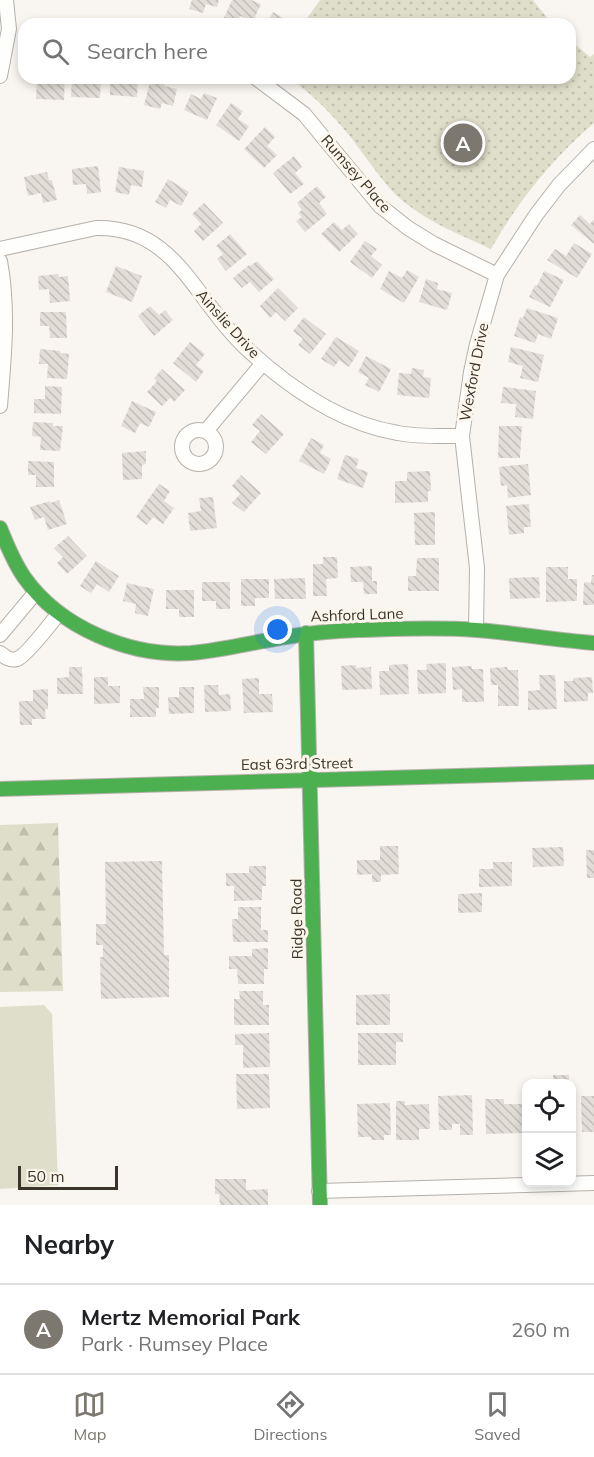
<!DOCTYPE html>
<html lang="en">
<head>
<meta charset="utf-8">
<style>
  :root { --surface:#fff; --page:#f2f2f2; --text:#202124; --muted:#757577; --line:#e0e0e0; --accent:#7d786f }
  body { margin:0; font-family:Mulish,sans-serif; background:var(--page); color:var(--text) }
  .controls { position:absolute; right:18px; bottom:18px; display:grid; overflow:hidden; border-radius:12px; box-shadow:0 3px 9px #0003 }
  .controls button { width:54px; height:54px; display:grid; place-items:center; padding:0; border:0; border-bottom:2px solid var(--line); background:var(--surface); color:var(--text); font:30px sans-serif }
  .scale { position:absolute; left:18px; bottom:15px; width:100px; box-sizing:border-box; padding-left:6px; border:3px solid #3a342a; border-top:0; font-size:16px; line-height:21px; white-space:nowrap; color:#3a342a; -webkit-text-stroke:4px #fdf6ec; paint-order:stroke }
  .you { position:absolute; left:278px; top:630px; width:21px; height:21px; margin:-15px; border:4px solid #fff; border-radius:50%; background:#1a73e8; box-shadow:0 0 0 9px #1a73e833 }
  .badge { display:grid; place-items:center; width:39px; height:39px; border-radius:50%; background:var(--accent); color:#fff; font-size:20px; font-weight:700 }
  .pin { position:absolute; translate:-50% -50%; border:3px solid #fff; box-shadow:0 2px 6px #0006 }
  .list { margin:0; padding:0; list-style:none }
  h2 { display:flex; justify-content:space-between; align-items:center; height:78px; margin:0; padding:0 24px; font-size:26px }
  h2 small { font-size:20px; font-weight:400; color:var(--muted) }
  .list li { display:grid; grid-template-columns:39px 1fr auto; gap:18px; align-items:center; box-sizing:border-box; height:90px; padding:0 24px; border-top:2px solid var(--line) }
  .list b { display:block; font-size:22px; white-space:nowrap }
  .list p { margin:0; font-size:20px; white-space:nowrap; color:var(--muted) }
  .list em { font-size:20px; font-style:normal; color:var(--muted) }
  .icon { flex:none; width:33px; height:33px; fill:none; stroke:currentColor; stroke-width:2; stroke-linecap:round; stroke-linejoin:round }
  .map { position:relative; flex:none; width:594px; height:1205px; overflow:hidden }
  .search { position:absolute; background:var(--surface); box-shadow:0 3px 9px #0003; left:18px; right:18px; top:18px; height:66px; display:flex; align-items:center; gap:15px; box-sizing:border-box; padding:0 21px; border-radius:18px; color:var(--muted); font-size:22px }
  .sheet { height:168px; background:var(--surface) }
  nav { display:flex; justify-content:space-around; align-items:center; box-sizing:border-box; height:84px; border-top:2px solid var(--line); background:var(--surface); font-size:16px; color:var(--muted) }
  nav a { display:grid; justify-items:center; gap:3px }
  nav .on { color:var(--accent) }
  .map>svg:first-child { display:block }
  .forest { fill:url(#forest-firs) }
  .park { fill:url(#park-dots) }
  .garden { fill:#dfdeca }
  .building { fill:url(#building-back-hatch) }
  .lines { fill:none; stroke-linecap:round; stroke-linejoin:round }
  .street-casing { stroke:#b5b0aa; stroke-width:16 }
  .fast-casing { stroke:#b5b0aa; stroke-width:16 }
  .street { stroke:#fefefd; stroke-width:14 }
  .fast { stroke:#4caf50; stroke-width:14 }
  .labels { text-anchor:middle; stroke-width:6; stroke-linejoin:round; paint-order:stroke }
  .street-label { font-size:15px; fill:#3a342a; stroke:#fdf6ec }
</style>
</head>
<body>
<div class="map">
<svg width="594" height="1205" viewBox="0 0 594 1205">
  <defs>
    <pattern id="forest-firs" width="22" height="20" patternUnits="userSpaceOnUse" patternTransform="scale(1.5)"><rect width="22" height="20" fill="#dfdeca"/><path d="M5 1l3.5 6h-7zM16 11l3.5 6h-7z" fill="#c0bfae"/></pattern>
    <pattern id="park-dots" width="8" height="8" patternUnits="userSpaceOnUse" patternTransform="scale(1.5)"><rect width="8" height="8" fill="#dfdeca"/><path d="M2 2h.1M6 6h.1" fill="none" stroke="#c0bfae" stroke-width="1.8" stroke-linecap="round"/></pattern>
    <pattern id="building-back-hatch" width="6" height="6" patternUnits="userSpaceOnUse" patternTransform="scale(1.5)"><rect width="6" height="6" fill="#e2ddd6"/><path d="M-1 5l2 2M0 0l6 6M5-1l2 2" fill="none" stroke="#c3beb8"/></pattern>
  </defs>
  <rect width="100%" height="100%" fill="#f9f5f0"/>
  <!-- forest -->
  <path class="forest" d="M58 823 63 991 0 992V825Z"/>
  <!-- park -->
  <path class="park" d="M320 0H533L552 24H303Z
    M570 40 590 57 594 54V123C553 158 518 201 491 249 457 233 422 220 395 194 381 179 370 163 358 147 339 121 316 97 290 78H570Z"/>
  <!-- garden -->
  <path class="garden" d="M44 1005 52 1014 58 1185 0 1189V1007Z"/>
  <!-- building -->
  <path class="building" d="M192 0H219L217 7 206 4 203 13 189 9Z
    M232 0H251L261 4 253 21 240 16 236 24 223 20Z
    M273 12 293 24H263L266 18 269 19Z
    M51 78H65L64 100 36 99 37 79 51 80Z
    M72 78H101L100 98 71 97Z
    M110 78H138L137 97 110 95Z
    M151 78H166L164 86 177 89 173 106 162 103 160 109 144 105Z
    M204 93 217 98 207 120 184 110 191 94 201 99Z
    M231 103 243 111 238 119 249 126 239 141 216 125Z
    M265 127 275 137 267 146 277 155 264 168 244 149Z
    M294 156 302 167 295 173 304 184 290 194 273 173Z
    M98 166 101 192 87 194 86 184 73 185 72 169Z
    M119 167 144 171 142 187 131 185 129 195 115 192Z
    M47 172 49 180H52L57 200 43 203 41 193 28 196 24 177Z
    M168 179 189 192 181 206 170 200 166 208 155 202Z
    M317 186 326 197 319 203 327 214 305 232 296 221 302 217 298 213 302 210 297 203Z
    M204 203 223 223 203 241 194 231 201 224 192 214Z
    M580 215 590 224 594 219V244L571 225Z
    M334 222 342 230 349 224 358 234 339 252 321 234Z
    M230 234 247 254 226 271 217 259 223 254 216 246Z
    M365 241 377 249 371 256 382 265 372 278 350 262Z
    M574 243 592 254 577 278 547 260 555 249 566 256Z
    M257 261 274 279 259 292 250 282 242 288 233 278 249 265 250 266Z
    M116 266 142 276 132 302 106 292Z
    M407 270 419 277 404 303 380 289 389 271 402 278Z
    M544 271 564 280 550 307 529 297 535 285 537 286Z
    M58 274 59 277 68 276 70 301 50 303 49 289 39 290 38 276Z
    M426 279 438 283 437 289 452 293 447 310 419 302Z
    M278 288 298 308 285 321 276 312 270 318 260 306Z
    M150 306 159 315 165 310 173 320 154 336 138 316Z
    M527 308 558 318 551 339 538 334 535 343 514 336 520 317 523 318Z
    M40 312H66L67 338H50L49 326H40Z
    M304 317 326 334 310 354 298 345 303 339 293 331Z
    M336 337 359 351 349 367 339 360 334 367 321 359Z
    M190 342 205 354 196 365 204 371 196 382 173 363Z
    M511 347 544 355 538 382 520 378 523 366 508 362Z
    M40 349 60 351V353L69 354 67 379 47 378 48 364H39Z
    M366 356 391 369 379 392 365 385 369 378 358 372Z
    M412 368 424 370 423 377 431 378 429 398 397 395 399 373 411 374Z
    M162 369 185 390 174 402 170 398 162 406 147 392 157 381 154 378Z
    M45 386 62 387 61 414 34 413V399H45Z
    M503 387 536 391 533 419 515 417 516 404 501 403Z
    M132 401 156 412 149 427 140 423 135 433 121 426Z
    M261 414 284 434 266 454 251 442 260 431 252 425Z
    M33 422 53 423V426H63L60 451 40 450 41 437 32 436Z
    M499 426H522L520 458H498Z
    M311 438 324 445 320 453 331 459 324 474 299 461Z
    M146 451V464L142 465V479L123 480 122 453Z
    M345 455 359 459 356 468 368 472 363 488 337 479Z
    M28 461 54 462V487H36V475H28Z
    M528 464 531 495 508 498 507 485 501 486 499 467Z
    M430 471 431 491H428V502L395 503V481H407V472Z
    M241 475 261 493 244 512 232 503 240 494 232 486Z
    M159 484 170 491 164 501 174 508 163 524 153 517 147 525 136 517Z
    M213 497 217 528 190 531 188 513 201 511 199 498Z
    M59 500 67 524 48 530 44 517 35 520 30 507 50 501V503Z
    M529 504 531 527H524V533L509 535 506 506Z
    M435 512V545H415L414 513Z
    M68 536 87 556 67 574 57 563 63 557 54 548Z
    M323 557H337L338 578 326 579 327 596H313V564H323Z
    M417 558H439V591H408V576H416Z
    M96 561 119 576 109 592 97 584 91 593 80 586Z
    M372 566V581H377V594H364L363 582H351L350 567Z
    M546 567H568V579H577V601L546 602Z
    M592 575H594V605H583L584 582 591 583Z
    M539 577 540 598 510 599 509 578Z
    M305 578 306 599H275L274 579Z
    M241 579H269V598H255V606H241Z
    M202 582H230V609H216V601H202Z
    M127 583 154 589 148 616 135 613 136 604 123 601Z
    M166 590H194V617H179V609H166Z
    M446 663V693L418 694 417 670H427L426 664Z
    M408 664 409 694 380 695 379 671H389V665Z
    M356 665V668L371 667 372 689 342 690 341 666Z
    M472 666V669H483L484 702H462V689L453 690 452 667Z
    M69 667H82L83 694H57V678L69 677Z
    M507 667 508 670H518L519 706H498V685H491L490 668Z
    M539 675H555L557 709 528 710V691L540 690Z
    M94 677H108V686H120V703L94 704Z
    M592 677 593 693H588V701L564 702V681H573V678Z
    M259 678V694H272L273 712 244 713 242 679Z
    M204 685H218L219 695 230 694 231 711 205 712Z
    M143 687H159V708H156V717H130V699H144Z
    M179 687H194V713L169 714 168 697H179Z
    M48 689V709H45L46 719H32V725H20L19 701H33V690Z
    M380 846H398L399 874 381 875V882H372V874L357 875V860H380Z
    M563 847 564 866 533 867 532 848Z
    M586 850H594V878H587Z
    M162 861 164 955H169V997L101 999 100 957H103V945H96V924H106L105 862Z
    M493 862H512V886L479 887V869H493Z
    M249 866H266V886H262V900L234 901V886H226V873H249Z
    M482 893V912L458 913V894Z
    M238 907H261V930H268V942H233L232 919H238Z
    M268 948V969H264V984H238L237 969H229V956H252V949Z
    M239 991H263V1005H269V1025H234V999H240Z
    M390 994V1025H356V995Z
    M269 1033 270 1067 243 1068V1045H235V1034Z
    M358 1033H403V1042H396V1065H358Z
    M236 1074H269L270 1108 237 1109Z
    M553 1075H569V1084H553Z
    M472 1095 473 1135H460V1124H452V1130H439L438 1096Z
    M581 1096H594V1132H582Z
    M485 1099H504V1104H523V1133L486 1134Z
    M396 1101H405V1105L429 1104 430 1129H419V1140H396Z
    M390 1103 391 1135H384V1140H371V1137H358L357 1104Z
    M215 1179H246V1190L268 1189V1205H220L219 1194H215Z"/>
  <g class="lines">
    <!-- street casing -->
    <g class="street-casing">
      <path id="street" d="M0 76 9 29 6 0
        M256 78 304 114 380 206 408 228 434 244 497 275
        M0 249 96 228C176 226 195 301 245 347 287 386 341 424 398 433 419 437 441 436 462 436
        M0 261C9 310 4 357 0 406
        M182 447a17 17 0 1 1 34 0a17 17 0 1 1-34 0Z
        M206 431 263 363
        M476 630 477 568 462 436 471 372 477 344 497 275 536 215 559 185 594 149
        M0 635 36 592
        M0 653C5 657 10 661 17 659 26 656 52 622 59 613
        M319 1191 594 1183"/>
    </g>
    <!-- fast casing -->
    <g class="fast-casing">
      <path id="fast" d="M0 528C7 545 13 561 24 577 60 628 130 657 191 653 223 650 254 642 286 637 310 633 334 631 358 630 397 629 437 627 476 630 516 633 555 640 594 643
        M306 633 320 1205
        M0 789 594 772"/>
    </g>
    <!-- street -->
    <use href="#street" class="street"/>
    <!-- fast -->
    <use href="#fast" class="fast"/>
  </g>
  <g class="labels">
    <!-- street labels -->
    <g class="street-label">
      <text transform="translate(356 174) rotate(49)" y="5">Rumsey Place</text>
      <text transform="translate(228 324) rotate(48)" y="5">Ainslie Drive</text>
      <text transform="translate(474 372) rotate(-79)" y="5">Wexford Drive</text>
      <text transform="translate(357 615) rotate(-2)" y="5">Ashford Lane</text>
      <text transform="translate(297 764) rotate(-1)" y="5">East 63rd Street</text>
      <text transform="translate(297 919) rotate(-91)" y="5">Ridge Road</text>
    </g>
  </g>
</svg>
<div class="controls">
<button><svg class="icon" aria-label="locate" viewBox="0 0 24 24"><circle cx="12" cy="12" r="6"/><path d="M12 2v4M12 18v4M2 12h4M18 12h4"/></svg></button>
<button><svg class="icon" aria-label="layers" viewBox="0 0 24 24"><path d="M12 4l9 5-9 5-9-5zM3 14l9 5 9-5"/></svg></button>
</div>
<div class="scale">50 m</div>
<div class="you"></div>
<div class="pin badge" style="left:463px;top:143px">A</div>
<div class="search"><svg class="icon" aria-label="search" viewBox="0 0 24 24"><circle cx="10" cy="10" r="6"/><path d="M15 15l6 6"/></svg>Search here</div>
</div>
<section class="sheet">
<h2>Nearby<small></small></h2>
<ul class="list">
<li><span class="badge">A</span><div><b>Mertz Memorial Park</b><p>Park · Rumsey Place</p></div><em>260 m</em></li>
</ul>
</section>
<nav>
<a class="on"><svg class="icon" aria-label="map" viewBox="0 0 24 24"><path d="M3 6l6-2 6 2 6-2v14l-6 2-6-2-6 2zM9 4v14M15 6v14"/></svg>Map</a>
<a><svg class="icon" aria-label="directions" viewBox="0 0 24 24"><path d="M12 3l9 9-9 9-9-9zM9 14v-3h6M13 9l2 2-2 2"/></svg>Directions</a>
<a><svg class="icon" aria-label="saved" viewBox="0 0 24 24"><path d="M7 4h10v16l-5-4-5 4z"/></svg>Saved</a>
</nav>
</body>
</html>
